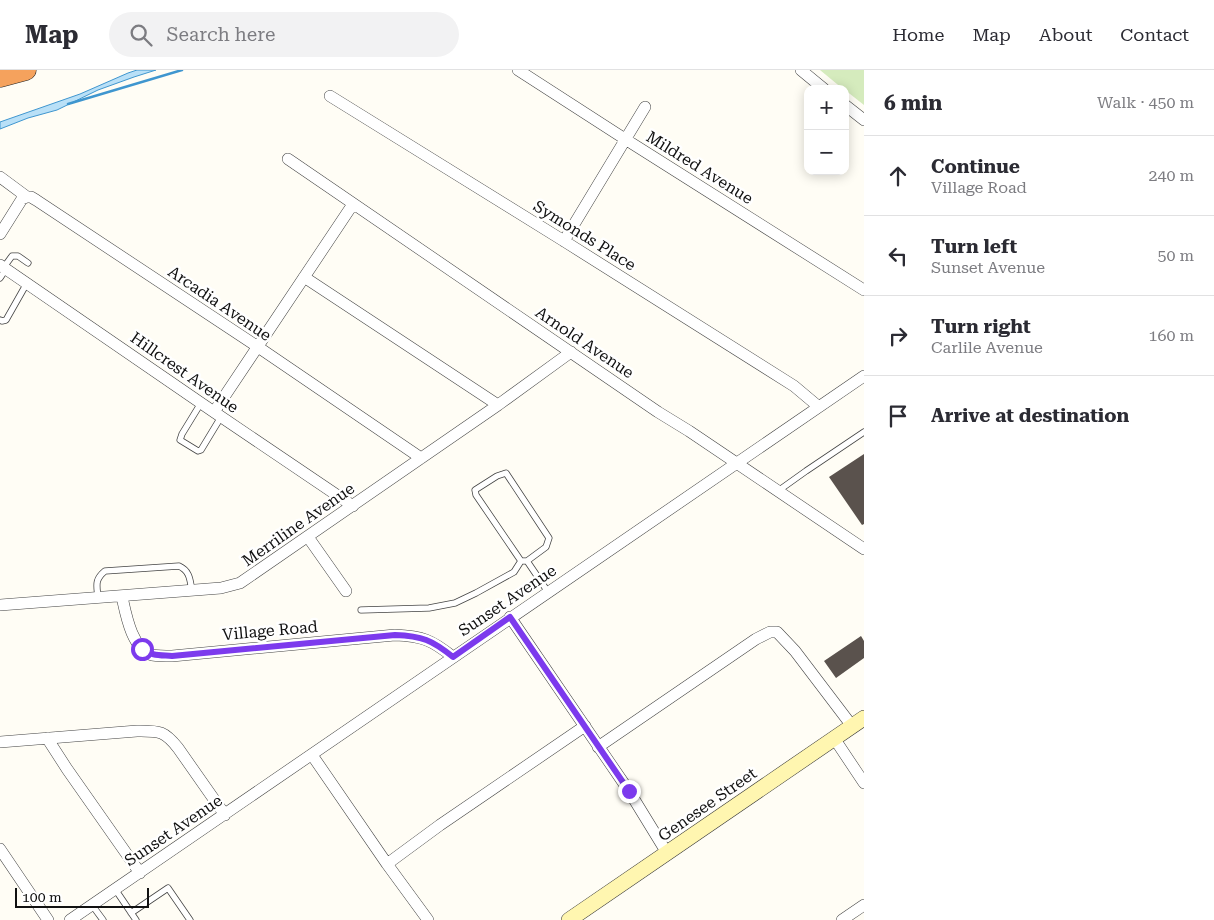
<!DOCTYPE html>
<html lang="en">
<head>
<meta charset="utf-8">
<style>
  :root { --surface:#fff; --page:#f2f2f3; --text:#2b2b33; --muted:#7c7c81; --line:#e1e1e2 }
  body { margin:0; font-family:"Roboto Serif",serif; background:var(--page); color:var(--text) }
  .controls { position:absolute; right:15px; top:15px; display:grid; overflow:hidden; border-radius:10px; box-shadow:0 2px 12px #0003 }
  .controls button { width:45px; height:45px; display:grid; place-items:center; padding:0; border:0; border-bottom:1px solid var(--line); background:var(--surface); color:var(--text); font:25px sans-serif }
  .scale { position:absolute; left:15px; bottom:12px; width:134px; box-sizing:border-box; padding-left:5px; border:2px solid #111; border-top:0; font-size:14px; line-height:18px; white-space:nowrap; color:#111; -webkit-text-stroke:4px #fff; paint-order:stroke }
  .stop { position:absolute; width:15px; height:15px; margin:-11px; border:4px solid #7c3aed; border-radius:50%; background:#fff }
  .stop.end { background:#7c3aed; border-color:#fff; box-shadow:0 1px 5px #0008 }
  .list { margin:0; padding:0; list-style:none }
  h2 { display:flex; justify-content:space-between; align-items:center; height:65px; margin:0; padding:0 20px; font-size:21px }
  h2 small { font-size:16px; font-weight:400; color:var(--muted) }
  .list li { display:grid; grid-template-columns:32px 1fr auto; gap:15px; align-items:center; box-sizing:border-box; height:80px; padding:0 20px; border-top:1px solid var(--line) }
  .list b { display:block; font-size:19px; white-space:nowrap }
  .list p { margin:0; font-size:16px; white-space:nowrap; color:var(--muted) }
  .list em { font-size:16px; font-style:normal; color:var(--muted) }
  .icon { flex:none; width:28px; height:28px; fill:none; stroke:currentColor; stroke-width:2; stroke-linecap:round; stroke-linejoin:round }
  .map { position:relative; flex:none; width:864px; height:850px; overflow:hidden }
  header { display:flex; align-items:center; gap:30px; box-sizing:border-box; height:70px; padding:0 25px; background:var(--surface); border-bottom:1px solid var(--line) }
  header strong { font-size:24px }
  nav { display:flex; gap:28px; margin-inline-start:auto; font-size:18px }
  .search { width:350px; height:45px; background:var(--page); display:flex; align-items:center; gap:12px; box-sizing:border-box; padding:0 18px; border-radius:28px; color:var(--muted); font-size:19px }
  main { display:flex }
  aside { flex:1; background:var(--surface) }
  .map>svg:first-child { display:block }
  .green { fill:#d5ebbd }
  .water { fill:#b9e0f7; stroke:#3f96cf }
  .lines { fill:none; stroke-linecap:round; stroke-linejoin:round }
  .stream { stroke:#3f96cf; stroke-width:2.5 }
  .building { fill:#5a524d }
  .lane-casing { stroke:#444; stroke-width:7 }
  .street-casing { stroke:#444; stroke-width:12 }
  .secondary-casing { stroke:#333; stroke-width:16 }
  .highway-casing { stroke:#222; stroke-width:21 }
  .lane { stroke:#fff; stroke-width:5.5 }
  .street { stroke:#fff; stroke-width:11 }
  .secondary { stroke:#fff6b0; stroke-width:15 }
  .highway { stroke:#f5a25d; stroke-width:20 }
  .route { stroke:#7c3aed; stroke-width:6 }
  .labels { text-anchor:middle; stroke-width:5; stroke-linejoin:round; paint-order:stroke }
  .street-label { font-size:16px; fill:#111; stroke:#fff }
</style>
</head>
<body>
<header>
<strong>Map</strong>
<div class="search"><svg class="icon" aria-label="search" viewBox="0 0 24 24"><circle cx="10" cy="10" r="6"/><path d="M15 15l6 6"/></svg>Search here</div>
<nav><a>Home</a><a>Map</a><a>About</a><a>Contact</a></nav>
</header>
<main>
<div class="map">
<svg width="864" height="850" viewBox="0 0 864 850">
  <rect width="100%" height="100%" fill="#fffdf5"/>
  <!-- green -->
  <path class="green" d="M820 0H864V35L845 20V19H843Z"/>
  <!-- water -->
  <path class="water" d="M137 0H156L134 7 98 20 57 40 28 48 0 59V52L80 24 128 3Z"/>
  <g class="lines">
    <!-- stream -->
    <path class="stream" d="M68 34 182 0"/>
  </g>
  <!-- building -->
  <path class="building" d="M864 384V454L862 455 829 407Z
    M861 566 864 571V588L836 608 824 591Z"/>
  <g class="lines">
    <!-- lane casing -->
    <g class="lane-casing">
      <path id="lane" d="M4 197 12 186H18L28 193
        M0 208 6 199
        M0 250 2 251 6 250 27 213
        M201 333 182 364 180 370 198 381 201 380 221 347
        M778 421 806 401 864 362
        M527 491H521L476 425 475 420 497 406 506 403 549 468 546 477 527 491 548 522
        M98 528C97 516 94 510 105 501L179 496C190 501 190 510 192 521
        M361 540 429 538 455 533 476 523 514 502 521 491
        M115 819 136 850
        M92 835 103 850
        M131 843 168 818 190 850"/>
    </g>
    <!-- street casing -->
    <g class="street-casing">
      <path id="street" d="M518 0 625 69 864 220
        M801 0 824 19
        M330 26 564 171 794 316 819 337
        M845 35 864 50
        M288 89 658 342 689 361 864 479
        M0 107 27 127H31L36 130 258 277 421 388
        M0 164 22 129 27 127
        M564 171 645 37
        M0 195 214 342 353 436
        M304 207 498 335
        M214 342 353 134
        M308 467 346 521
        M122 527C126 545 132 579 152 585 159 586 166 586 172 586L395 565C422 566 432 570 453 587
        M0 535 221 518 240 513 498 335 571 282
        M510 547 629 721 667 783
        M47 668 67 699 140 803
        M834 668 864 713
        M0 672 137 661C159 661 164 660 178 678L225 745
        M598 677 756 569 770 562H777L795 581 852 656
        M312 685 387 794 428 850
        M0 779 48 850
        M387 794 440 755 585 656
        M70 850 864 306
        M842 850 864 835"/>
    </g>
    <!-- secondary casing -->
    <g class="secondary-casing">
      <path id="secondary" d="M569 850 864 648"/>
    </g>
    <!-- highway casing -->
    <g class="highway-casing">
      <path id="highway" d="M0 7 26 0"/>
    </g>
    <!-- lane -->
    <use href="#lane" class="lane"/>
    <!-- street -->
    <use href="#street" class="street"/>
    <!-- secondary -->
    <use href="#secondary" class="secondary"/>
    <!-- highway -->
    <use href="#highway" class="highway"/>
  </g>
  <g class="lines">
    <!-- route -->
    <path class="route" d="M142 579C151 586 161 585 172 586L395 565C422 566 432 570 453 587L510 547 629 721"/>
  </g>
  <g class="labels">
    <!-- street labels -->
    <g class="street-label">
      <text transform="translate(700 97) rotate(32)" y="6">Mildred Avenue</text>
      <text transform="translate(585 165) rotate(32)" y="6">Symonds Place</text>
      <text transform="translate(220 233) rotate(34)" y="6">Arcadia Avenue</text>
      <text transform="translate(585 272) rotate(34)" y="6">Arnold Avenue</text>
      <text transform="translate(185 302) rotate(35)" y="6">Hillcrest Avenue</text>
      <text transform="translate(298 454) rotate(-35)" y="6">Merriline Avenue</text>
      <text transform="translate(507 530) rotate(-34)" y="6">Sunset Avenue</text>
      <text transform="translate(270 560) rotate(-5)" y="6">Village Road</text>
      <text transform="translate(707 734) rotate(-35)" y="6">Genesee Street</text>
      <text transform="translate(173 760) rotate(-34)" y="6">Sunset Avenue</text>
    </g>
  </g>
</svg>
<div class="controls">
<button>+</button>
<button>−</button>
</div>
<div class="scale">100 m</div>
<div class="stop" style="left:142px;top:579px"></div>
<div class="stop end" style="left:629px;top:721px"></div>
</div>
<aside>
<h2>6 min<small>Walk · 450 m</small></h2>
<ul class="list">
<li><svg class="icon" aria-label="ahead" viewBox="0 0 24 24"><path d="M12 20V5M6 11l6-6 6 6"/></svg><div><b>Continue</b><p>Village Road</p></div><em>240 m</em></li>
<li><svg class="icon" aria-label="left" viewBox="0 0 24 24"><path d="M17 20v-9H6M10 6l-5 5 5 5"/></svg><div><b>Turn left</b><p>Sunset Avenue</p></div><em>50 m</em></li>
<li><svg class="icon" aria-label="right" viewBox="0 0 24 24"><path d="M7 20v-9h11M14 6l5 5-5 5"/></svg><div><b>Turn right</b><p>Carlile Avenue</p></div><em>160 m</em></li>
<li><svg class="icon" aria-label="arrive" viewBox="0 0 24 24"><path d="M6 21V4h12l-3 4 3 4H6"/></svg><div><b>Arrive at destination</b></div></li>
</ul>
</aside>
</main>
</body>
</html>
